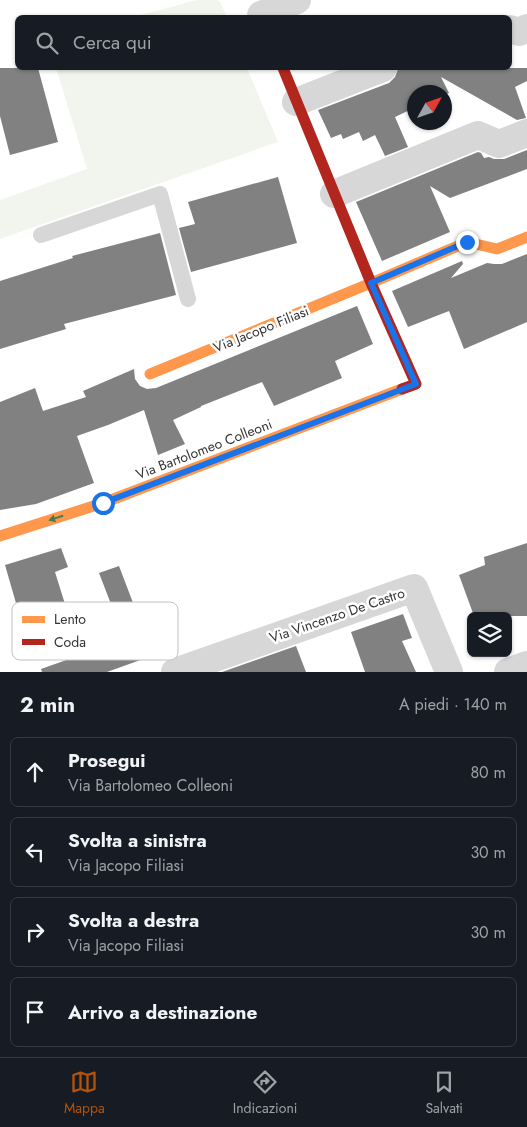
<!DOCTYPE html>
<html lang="it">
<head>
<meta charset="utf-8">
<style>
  :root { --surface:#171b24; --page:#20242c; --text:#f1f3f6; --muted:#9ea1a6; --line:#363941; --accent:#b45309 }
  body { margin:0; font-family:Jost,sans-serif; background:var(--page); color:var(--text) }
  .controls { position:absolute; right:15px; bottom:15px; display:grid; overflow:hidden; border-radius:8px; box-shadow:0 1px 4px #0004 }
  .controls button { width:45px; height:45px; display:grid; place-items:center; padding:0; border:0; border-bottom:1px solid var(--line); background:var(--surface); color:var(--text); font:25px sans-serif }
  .compass { position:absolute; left:407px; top:85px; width:45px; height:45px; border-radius:50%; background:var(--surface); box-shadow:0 1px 4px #0004; rotate:50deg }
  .stop { position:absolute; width:15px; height:15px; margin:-11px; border:4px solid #1a73e8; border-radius:50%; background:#fff }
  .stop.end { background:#1a73e8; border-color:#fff; box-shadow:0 1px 5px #0008 }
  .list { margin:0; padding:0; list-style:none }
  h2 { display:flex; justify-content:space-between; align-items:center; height:65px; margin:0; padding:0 20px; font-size:21px }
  h2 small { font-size:16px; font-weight:400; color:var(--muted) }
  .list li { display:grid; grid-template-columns:32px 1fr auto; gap:15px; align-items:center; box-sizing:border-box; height:70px; margin:0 10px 10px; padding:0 10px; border:1px solid var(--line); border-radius:8px }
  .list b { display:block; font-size:19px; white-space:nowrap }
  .list p { margin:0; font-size:16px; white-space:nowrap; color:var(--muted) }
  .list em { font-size:16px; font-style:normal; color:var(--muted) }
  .icon { flex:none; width:28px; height:28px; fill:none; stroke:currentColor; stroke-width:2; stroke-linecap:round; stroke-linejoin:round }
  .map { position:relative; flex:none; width:527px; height:672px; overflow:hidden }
  .search { position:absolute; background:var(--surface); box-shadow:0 1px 4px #0004; left:15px; right:15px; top:15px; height:55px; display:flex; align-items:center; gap:12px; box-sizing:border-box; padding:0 18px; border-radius:8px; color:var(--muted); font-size:19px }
  .sheet { height:385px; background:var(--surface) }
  nav { display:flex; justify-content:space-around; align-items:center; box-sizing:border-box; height:70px; border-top:1px solid var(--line); background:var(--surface); font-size:14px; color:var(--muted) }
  nav a { display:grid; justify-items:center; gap:2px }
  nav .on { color:var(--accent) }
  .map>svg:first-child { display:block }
  .green { fill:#f1f5ed }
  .building { fill:#818181 }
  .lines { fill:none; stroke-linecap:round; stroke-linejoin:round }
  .lane { stroke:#d7d7d7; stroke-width:16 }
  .street { stroke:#d7d7d7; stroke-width:28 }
  .slow { stroke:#ff974d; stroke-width:11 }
  .jam { stroke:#b3261e; stroke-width:11 }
  .oneway { fill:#497c4b }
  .route { stroke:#1a73e8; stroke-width:6 }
  .labels { text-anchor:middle; stroke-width:5; stroke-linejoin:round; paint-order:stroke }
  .street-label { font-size:14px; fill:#333; stroke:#fff }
  .key { fill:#fff; stroke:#c2c2c2; stroke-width:1 }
  .key-label { font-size:14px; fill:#333 }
</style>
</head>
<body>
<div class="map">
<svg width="527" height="672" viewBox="0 0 527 672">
  <rect width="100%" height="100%" fill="#fff"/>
  <!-- green -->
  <path class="green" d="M197 0H217L220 2 227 17H133Z
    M56 68H247L278 142 0 239V200L87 169Z"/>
  <!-- building -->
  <path class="building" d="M0 68H38L58 142 10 155 0 116Z
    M403 68H527V81L515 87 526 118 517 120 441 77 449 93 444 95V92H414V108L395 117 408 147 385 156 375 135 363 141 359 132 343 139 341 134 331 138 318 110 389 83 395 77 398 69Z
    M527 150V169L450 198 430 186 450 232 382 261 356 202 478 152 481 153 484 158 489 157 494 159H504Z
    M278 177 297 243 191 272 179 228 195 224 188 202Z
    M160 233 176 295 64 324 66 329 0 349V281L73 258 72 256Z
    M527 254V322L464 349 449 311 408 327 392 291 462 261 463 264 451 278 487 263 494 264H502Z
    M357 306 373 344 335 361 342 378 274 406 262 382 201 406V407L173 420 185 444 158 455 144 410 108 425 77 436 94 483 36 504 0 510V402L35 388 43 411 86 397 83 391 134 369 135 379 140 386 147 389 156 388Z
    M527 543V616H474L459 575 485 565 484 557Z
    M61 548 68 567 55 572 65 604 20 617 5 565Z
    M119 566 135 608 116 617 99 573Z
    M403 614 412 638 402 641 416 672H365L351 632Z
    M137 635 146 658 107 672H42L41 669Z
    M296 646 306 672H222Z"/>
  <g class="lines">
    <!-- lane -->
    <path class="lane" d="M41 235 160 194 188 299"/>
    <!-- street -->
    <path class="street" d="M261 15 297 0
      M510 29 519 32 527 28
      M296 102 383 68
      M334 194 478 135 499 144 527 133
      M175 672 414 588 449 672
      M508 672 527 665"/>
    <!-- slow -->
    <path class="slow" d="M150 374 371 283 467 242 497 249 527 237
      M0 536 103 503 402 389"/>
    <!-- jam -->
    <path class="jam" d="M283 68 371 283 416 384 402 389"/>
  </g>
  <!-- one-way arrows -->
  <defs><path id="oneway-solid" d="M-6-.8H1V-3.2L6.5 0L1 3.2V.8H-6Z" transform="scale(1.25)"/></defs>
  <use class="oneway" href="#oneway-solid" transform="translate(56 518) rotate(163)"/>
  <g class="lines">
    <!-- route -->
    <path class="route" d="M103 503 416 384 371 283 467 242"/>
  </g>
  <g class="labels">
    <!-- street labels -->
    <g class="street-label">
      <text transform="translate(261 329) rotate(-22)" y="5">Via Jacopo Filiasi</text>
      <text transform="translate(204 449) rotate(-21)" y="5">Via Bartolomeo Colleoni</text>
      <text transform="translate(337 615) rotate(-19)" y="5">Via Vincenzo De Castro</text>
    </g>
  </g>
  <!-- legend -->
  <rect x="12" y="602" width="166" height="58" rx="8" class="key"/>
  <rect x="22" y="616" width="23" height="7" fill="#ff974d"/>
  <rect x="22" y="639" width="23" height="6" fill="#b3261e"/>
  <g class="key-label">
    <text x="54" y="624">Lento</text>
    <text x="54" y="647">Coda</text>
  </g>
</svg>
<div class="controls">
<button><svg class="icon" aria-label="layers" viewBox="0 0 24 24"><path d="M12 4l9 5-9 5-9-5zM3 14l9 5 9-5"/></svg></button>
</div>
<svg class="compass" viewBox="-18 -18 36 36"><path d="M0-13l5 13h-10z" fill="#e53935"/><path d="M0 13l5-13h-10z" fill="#9ea1a6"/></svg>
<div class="stop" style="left:103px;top:503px"></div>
<div class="stop end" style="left:467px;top:242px"></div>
<div class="search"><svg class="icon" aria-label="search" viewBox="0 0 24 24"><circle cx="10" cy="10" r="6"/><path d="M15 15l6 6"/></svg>Cerca qui</div>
</div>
<section class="sheet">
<h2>2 min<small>A piedi · 140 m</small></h2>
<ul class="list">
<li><svg class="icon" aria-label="ahead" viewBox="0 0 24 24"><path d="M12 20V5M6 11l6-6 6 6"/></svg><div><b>Prosegui</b><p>Via Bartolomeo Colleoni</p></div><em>80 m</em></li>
<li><svg class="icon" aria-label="left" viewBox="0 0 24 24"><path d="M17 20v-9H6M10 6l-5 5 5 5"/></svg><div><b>Svolta a sinistra</b><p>Via Jacopo Filiasi</p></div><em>30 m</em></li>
<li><svg class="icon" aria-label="right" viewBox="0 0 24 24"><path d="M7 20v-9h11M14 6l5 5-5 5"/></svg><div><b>Svolta a destra</b><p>Via Jacopo Filiasi</p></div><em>30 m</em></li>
<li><svg class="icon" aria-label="arrive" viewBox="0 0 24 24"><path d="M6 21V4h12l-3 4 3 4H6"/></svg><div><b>Arrivo a destinazione</b></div></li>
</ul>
</section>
<nav>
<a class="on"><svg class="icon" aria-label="map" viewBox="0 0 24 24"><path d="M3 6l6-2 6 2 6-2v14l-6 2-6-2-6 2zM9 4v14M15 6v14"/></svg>Mappa</a>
<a><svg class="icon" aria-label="directions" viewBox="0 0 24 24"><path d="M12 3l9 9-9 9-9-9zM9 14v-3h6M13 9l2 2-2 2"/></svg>Indicazioni</a>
<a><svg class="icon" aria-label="saved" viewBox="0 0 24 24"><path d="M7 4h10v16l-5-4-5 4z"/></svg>Salvati</a>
</nav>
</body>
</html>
